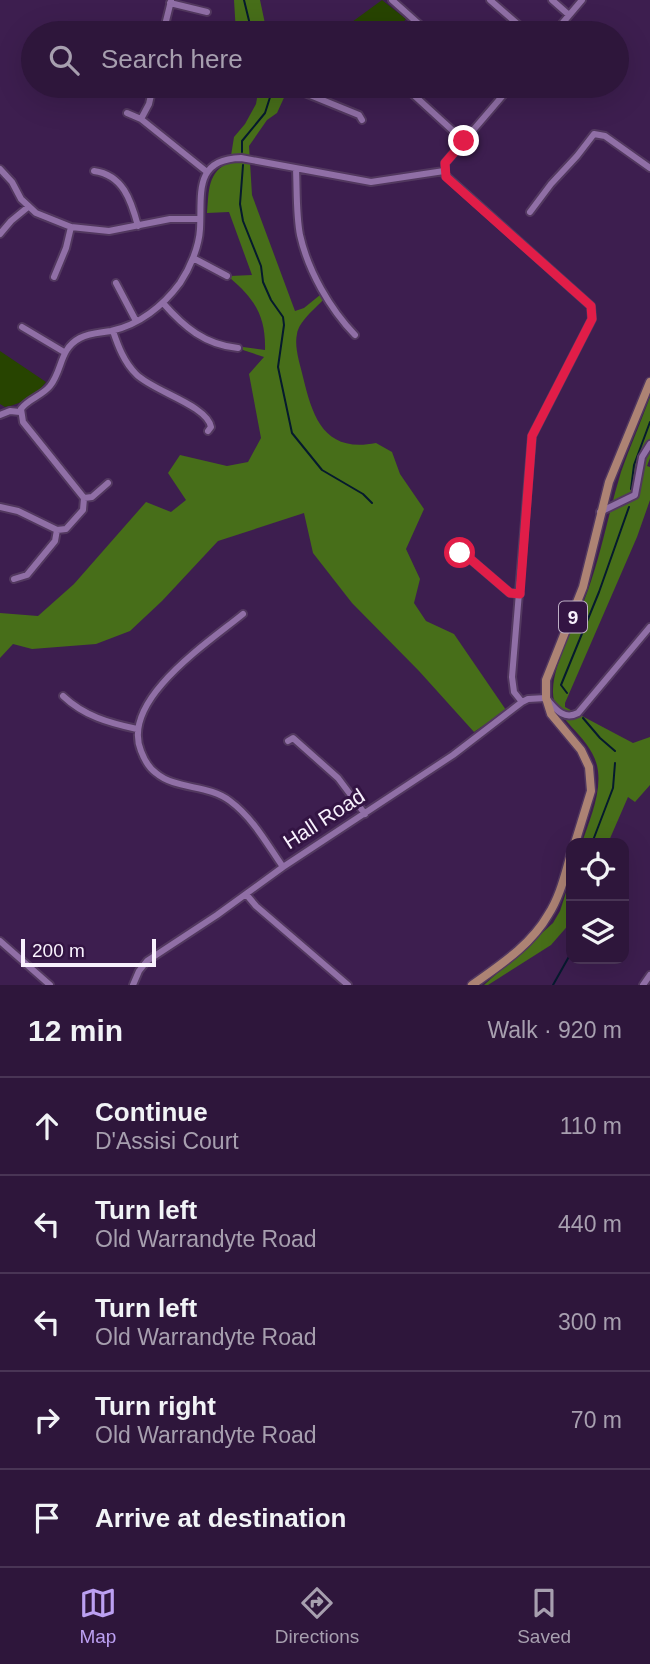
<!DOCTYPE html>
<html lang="en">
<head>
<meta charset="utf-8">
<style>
  :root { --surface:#2e163b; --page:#3a2346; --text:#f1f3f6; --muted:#a79faf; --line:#493555; --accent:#bca0f2 }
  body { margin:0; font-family:Arial,sans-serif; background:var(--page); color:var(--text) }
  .controls { position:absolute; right:21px; bottom:21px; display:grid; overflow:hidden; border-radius:14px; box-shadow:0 7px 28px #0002 }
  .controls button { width:63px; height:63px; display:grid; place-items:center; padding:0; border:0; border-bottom:2px solid var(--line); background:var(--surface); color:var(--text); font:35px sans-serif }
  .scale { position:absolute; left:21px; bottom:18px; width:135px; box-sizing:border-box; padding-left:7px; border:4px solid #f8f1fd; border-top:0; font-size:19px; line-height:24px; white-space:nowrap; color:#f8f1fd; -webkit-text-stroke:5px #331443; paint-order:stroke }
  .stop { position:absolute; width:21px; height:21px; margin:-16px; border:5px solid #e11d48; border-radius:50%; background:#fff }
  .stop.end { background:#e11d48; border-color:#fff; box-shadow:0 2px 7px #0008 }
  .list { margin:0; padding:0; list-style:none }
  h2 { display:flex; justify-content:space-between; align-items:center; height:91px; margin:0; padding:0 28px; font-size:30px }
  h2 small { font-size:23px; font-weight:400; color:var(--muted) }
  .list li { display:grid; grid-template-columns:46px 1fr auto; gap:21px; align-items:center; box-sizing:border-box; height:98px; padding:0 28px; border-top:2px solid var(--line) }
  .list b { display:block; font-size:26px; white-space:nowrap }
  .list p { margin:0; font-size:23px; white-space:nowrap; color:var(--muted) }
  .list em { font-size:23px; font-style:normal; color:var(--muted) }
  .icon { flex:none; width:38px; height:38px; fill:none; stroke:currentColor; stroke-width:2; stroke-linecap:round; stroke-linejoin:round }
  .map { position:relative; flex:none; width:650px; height:985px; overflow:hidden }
  .search { position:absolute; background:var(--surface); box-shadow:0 7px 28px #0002; left:21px; right:21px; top:21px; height:77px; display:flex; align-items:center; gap:18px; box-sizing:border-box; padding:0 24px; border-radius:38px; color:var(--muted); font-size:26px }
  .sheet { height:581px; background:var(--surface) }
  nav { display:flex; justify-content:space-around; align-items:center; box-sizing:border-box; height:98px; border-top:2px solid var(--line); background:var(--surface); font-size:19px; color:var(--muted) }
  nav a { display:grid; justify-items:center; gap:4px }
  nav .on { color:var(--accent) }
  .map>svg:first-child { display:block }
  .green { fill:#274400 }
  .forest { fill:#476e19 }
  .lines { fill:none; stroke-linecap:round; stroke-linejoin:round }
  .stream { stroke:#061a2e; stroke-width:2 }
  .minor-casing { stroke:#52385f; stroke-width:10 }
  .major-casing { stroke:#52385f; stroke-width:11 }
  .minor { stroke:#906fa6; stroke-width:6 }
  .major { stroke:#ad8374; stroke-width:8 }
  .route { stroke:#e11d48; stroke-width:9 }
  .labels { text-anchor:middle; stroke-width:6; stroke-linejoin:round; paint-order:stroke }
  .shield { fill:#331443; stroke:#bdafc5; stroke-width:2 }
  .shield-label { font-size:19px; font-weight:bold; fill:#f8f1fd }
  .street-label { font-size:21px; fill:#f8f1fd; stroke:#331443 }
</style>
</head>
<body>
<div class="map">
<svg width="650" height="985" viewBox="0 0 650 985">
  <rect width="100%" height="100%" fill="#3d1e4f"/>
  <!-- green -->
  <path class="green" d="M382 0 406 19 395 33H337Z
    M0 351 46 382C36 396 21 404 5 407L0 404Z"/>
  <!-- forest -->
  <path class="forest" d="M234 0H260L267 33H236Z
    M259 86 287 91 277 113 267 120 249 146 252 195 295 311 304 308 320 295 323 300C315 309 299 321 297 334 294 347 300 364 303 377 313 419 325 453 376 443L392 452 400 474 424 509 406 549 420 579 414 603 426 621 454 634 506 710 474 732 419 671 352 603 313 553 304 513 218 541 162 601 130 631 96 644 32 649 13 644 0 658V613L38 616 74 584 146 502 171 512 186 500 168 473 180 455 227 466 248 462 261 438 249 374 264 357 243 350V347L265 350C266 317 255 299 230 278V276L252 275 229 212 207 213C209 191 207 172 230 162L234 137 245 124 256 104Z
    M650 397V458L647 466 650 467V500L637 537 565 703V707L633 743 650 737V785L635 802 628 797 608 843H582C589 821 601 795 598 771 594 736 551 720 553 690 554 660 578 619 588 590 602 551 609 511 621 472 630 446 641 422 650 397Z
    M571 877V922L551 945 488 985H484L553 923 560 911Z"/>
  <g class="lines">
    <!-- stream -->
    <path class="stream" d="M244 0 252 33
      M242 152V141L265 113 272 91
      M243 165 240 204 243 221 261 266 263 282 271 300 283 317 284 325 278 367 292 433 322 470 363 494 372 503
      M631 489 634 465 650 422
      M567 693 561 685 599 592 629 507
      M583 718 600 738 615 751
      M592 843 613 788 615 763
      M553 985 571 953"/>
    <!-- minor casing -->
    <g class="minor-casing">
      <path id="minor" d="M392 0 429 33
        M490 0 528 33
        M552 0 569 15
        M170 3 207 12
        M163 33 171 1
        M554 33 582 0
        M288 86 359 115 362 120
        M488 86 501 97
        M511 86 445 163V175L591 306 592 319 532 436 512 677 514 692 522 702
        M405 87 464 141
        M127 113 141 119 207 172
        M141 119 149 104 153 86
        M0 169 12 182 21 199 36 213 71 227 109 231 170 219H200
        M296 169C297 190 296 214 300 235 308 271 330 309 355 335
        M94 171C123 175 131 200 138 226
        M530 212 551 184 577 156 594 134 605 136 650 168
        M0 234 11 221 28 207
        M193 258 227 276
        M54 277 66 248 71 227
        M116 283 136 321
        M163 303C184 327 205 345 238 348
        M22 327 64 352
        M113 331C118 346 124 362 136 374 152 391 207 405 211 427L208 431
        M0 415 10 411 20 412
        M84 498 92 497 108 483
        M0 507 18 511 57 530 66 529 83 510 84 498 23 422 21 409C28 399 42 396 50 386 63 370 59 349 80 338 90 333 100 333 111 331 139 325 163 306 180 283 190 268 199 247 200 229 202 195 193 159 241 158L371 182 444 171
        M600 512 635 495 642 457 650 444
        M458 549 460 553 468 557 510 593 520 594
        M14 579 27 575 55 541 57 530
        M243 614C209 642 120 700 141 751 144 759 149 768 156 773 176 790 208 784 230 801 253 818 267 844 283 867
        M63 696C84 716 109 723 137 729
        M288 741 293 738 338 778 365 814
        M246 894 256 906 348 985
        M0 941 50 985
        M133 985 139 971 147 961 217 915 283 867 453 755 522 702 528 699 546 698C555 708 563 721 578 713L650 627
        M643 985 650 975"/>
    </g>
    <!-- major casing -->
    <g class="major-casing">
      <path id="major" d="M575 843 591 791 589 767 581 750 551 714 546 698V680L583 587 609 482 650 382
        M472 985C500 965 531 945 548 915 560 897 565 874 571 854"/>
    </g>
    <!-- minor -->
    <use href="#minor" class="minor"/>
    <!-- major -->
    <use href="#major" class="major"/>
  </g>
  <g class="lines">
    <!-- route -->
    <path class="route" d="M460 553 468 557 510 593 520 594 532 436 592 319 591 306 446 177 445 163 464 141"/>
  </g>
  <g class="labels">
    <!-- shield labels -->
    <rect class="shield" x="559" y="601.5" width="28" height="31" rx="5"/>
    <g class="shield-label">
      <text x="573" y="624">9</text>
    </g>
    <!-- street labels -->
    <g class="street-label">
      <text transform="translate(324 819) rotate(-33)" y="7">Hall Road</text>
    </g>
  </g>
</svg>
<div class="controls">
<button><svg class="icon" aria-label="locate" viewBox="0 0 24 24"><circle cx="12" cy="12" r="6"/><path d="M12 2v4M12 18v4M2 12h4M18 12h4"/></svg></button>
<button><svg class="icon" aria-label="layers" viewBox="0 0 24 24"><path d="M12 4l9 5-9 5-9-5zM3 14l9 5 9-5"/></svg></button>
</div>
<div class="scale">200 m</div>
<div class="stop" style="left:460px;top:553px"></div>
<div class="stop end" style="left:464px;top:141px"></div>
<div class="search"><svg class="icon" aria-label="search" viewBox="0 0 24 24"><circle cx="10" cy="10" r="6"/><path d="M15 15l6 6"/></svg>Search here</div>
</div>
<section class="sheet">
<h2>12 min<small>Walk · 920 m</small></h2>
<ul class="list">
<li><svg class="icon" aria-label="ahead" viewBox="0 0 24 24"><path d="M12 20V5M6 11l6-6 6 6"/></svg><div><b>Continue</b><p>D'Assisi Court</p></div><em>110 m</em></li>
<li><svg class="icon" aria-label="left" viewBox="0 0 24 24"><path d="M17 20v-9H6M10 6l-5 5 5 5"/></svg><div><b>Turn left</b><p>Old Warrandyte Road</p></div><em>440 m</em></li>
<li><svg class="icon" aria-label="left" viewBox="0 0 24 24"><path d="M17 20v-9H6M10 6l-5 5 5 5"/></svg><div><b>Turn left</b><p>Old Warrandyte Road</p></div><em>300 m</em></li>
<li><svg class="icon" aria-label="right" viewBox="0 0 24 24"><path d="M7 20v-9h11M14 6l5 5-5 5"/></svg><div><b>Turn right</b><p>Old Warrandyte Road</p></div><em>70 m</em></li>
<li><svg class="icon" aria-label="arrive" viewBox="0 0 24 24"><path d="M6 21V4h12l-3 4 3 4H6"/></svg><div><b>Arrive at destination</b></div></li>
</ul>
</section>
<nav>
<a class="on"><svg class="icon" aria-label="map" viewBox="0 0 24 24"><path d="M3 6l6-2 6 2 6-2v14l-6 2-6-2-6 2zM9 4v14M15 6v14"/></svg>Map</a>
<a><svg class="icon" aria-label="directions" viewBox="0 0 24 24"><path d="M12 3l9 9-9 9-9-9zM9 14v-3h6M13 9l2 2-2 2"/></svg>Directions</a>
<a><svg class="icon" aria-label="saved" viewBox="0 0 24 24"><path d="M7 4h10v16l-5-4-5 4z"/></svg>Saved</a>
</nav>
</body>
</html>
